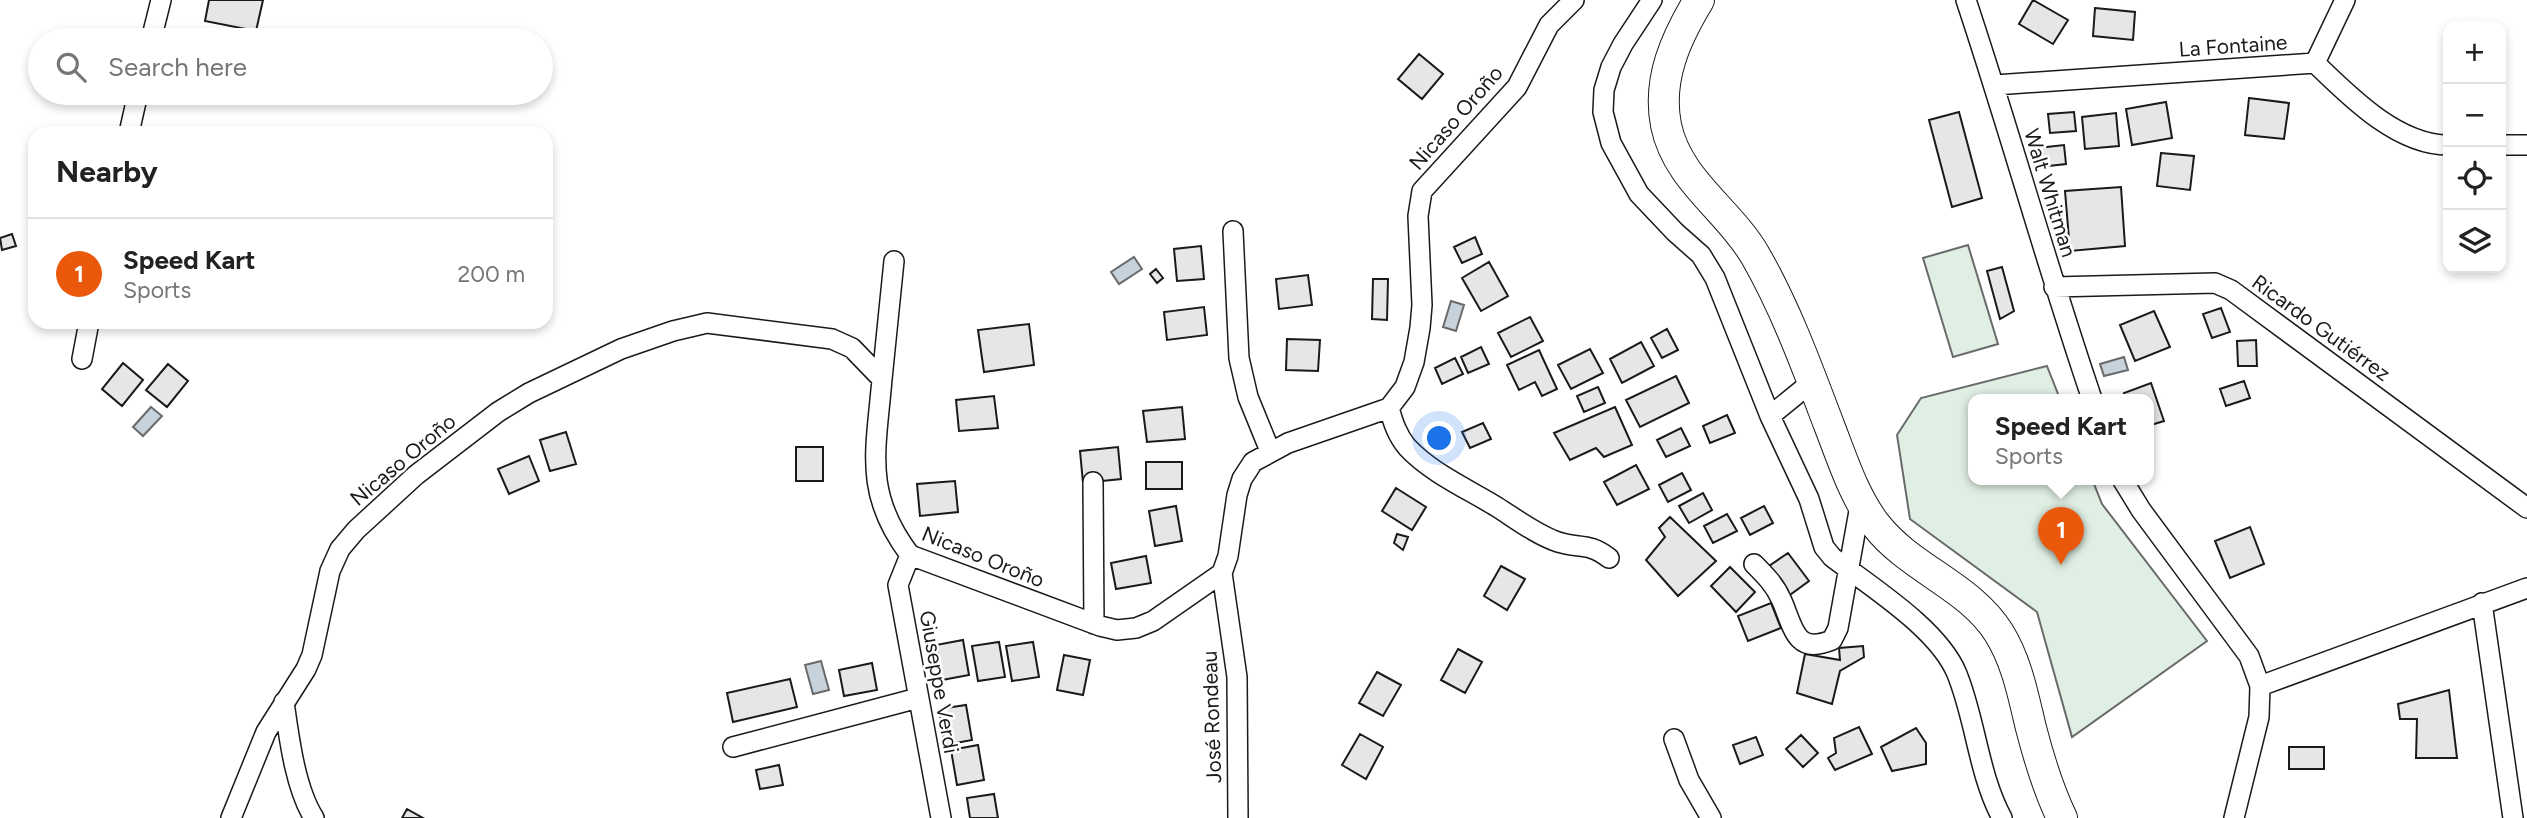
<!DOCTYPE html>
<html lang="en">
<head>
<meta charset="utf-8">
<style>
  :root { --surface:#fff; --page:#f2f2f2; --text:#222; --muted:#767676; --line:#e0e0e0; --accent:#ea580c }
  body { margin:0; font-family:Figtree,sans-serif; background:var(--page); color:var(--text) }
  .controls { position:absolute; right:21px; top:21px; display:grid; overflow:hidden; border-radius:14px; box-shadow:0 4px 10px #0003 }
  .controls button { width:63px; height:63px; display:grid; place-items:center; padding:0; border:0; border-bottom:2px solid var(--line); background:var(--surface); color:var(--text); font:35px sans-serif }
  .you { position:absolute; left:1440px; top:439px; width:24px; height:24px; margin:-18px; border:5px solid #fff; border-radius:50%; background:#1a73e8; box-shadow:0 0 0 10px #1a73e833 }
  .badge { display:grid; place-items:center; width:46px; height:46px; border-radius:50%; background:var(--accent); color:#fff; font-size:23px; font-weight:700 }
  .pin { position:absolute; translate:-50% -58px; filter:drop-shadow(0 2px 4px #0008) }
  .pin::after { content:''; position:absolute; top:37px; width:24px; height:21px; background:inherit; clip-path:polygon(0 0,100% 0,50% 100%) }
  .popup { position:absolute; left:1968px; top:394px; width:186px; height:91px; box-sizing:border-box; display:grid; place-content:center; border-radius:14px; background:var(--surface); filter:drop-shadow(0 2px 5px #0005); font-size:23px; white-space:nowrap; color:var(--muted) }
  .popup b { font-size:26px; color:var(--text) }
  .popup::after { content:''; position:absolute; left:50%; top:100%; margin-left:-14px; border:14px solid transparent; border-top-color:var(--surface) }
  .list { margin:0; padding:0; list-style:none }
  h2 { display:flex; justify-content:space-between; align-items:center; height:91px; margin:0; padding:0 28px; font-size:30px }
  h2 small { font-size:23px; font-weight:400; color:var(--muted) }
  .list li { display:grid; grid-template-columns:46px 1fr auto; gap:21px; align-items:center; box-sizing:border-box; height:112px; padding:0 28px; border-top:2px solid var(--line) }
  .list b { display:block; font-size:26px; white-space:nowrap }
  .list p { margin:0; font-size:23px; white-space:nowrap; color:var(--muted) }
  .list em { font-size:23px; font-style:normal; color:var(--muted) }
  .icon { flex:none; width:38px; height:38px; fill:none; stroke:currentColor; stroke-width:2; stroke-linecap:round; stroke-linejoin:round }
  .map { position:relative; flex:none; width:2527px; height:818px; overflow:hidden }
  .search { position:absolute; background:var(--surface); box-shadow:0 4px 10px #0003; left:28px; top:28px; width:525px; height:77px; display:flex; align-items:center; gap:18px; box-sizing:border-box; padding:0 24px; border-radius:38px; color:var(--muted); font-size:26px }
  .panel { position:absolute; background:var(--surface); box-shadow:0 4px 10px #0003; left:28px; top:126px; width:525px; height:203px; border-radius:21px }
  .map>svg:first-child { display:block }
  .green { fill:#e0efe3; stroke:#6a6a6a; stroke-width:2 }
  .water { fill:#c6d2dc; stroke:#6a6a6a; stroke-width:2 }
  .building { fill:#e6e6e6; stroke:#1a1a1a; stroke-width:2 }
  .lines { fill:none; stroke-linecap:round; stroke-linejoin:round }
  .minor-casing { stroke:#1a1a1a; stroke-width:22 }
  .primary-casing { stroke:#1a1a1a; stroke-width:32 }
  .minor { stroke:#fff; stroke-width:19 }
  .primary { stroke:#fff; stroke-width:30 }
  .labels { text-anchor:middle; stroke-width:5; stroke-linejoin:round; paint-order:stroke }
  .street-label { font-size:21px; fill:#1a1a1a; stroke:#fff }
</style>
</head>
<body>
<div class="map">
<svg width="2527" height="818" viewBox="0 0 2527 818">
  <rect width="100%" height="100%" fill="#fff"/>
  <!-- green -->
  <path class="green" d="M1968 245 1998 344 1953 357 1923 258Z
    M2047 366 2060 399H1974V479H2092L2102 504 2207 641 2072 737 2037 612 1910 519 1897 435 1921 398Z"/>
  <!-- water -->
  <path class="water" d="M1134 257 1142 269 1119 284 1111 272Z
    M1451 301 1464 305 1456 331 1443 327Z
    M2124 357 2128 370 2104 376 2100 364Z
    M151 407 162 416 143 436 133 427Z
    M821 661 829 690 813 694 805 665Z"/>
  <!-- building -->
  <path class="building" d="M209 0H263L256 31 205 21Z
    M2033 0 2068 20 2053 44 2019 24Z
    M2095 8 2135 12 2133 40 2093 36Z
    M1419 54 1443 74 1422 99 1398 79Z
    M2249 98 2289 103 2284 139 2245 135Z
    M2166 102 2172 138 2132 145 2126 109Z
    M1959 112 1982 198 1952 207 1929 120Z
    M2074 112 2076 131 2050 133 2048 114Z
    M2116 113 2119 146 2085 149 2082 117Z
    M2064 145 2066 164 2040 167 2038 148Z
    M2161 153 2194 156 2190 190 2157 186Z
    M2121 187 2125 246 2070 251 2065 191Z
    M12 234 16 246 2 250 0 238Z
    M1475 237 1482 254 1462 263 1454 247Z
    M1201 246 1204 279 1177 281 1174 249Z
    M1489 262 1508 296 1481 311 1462 278Z
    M2002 267 2014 311 2000 319 1987 271Z
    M1156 269 1163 278 1157 283 1150 274Z
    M1308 275 1312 305 1279 309 1276 279Z
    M1373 279H1388L1387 320 1372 319Z
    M1204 307 1207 335 1167 340 1164 312Z
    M2221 308 2230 332 2212 338 2203 314Z
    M2154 311 2170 347 2135 361 2120 325Z
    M1530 317 1543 341 1511 357 1498 333Z
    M1029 324 1034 365 984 372 978 330Z
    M1667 329 1678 350 1662 358 1651 338Z
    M1287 339 1320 340 1318 371 1286 370Z
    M2256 340 2257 366H2238L2237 341Z
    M1641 342 1654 366 1622 383 1610 359Z
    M1481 347 1489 364 1468 373 1461 357Z
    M1590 349 1603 373 1571 389 1558 365Z
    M1539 350 1557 389 1542 396 1535 382 1519 390 1507 365Z
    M1455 358 1463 374 1442 384 1435 368Z
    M123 363 143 380 122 406 102 389Z
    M168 364 188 381 167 407 146 390Z
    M1676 376 1689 403 1640 427 1626 400Z
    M2244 381 2250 398 2226 406 2220 389Z
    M2151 383 2164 421 2148 426V399H2126L2124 393Z
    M1598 387 1605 403 1584 412 1577 396Z
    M994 396 998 428 959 431 956 400Z
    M1182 407 1185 439 1147 442 1143 411Z
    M1615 407 1632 445 1604 457 1596 448 1570 460 1554 433Z
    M1727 415 1735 433 1710 443 1703 426Z
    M1483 423 1491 439 1470 448 1462 432Z
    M1681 428 1690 446 1666 457 1657 440Z
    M566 432 576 464 550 471 540 440Z
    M796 447H823V481H796Z
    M1118 447 1121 479 1083 483 1080 451Z
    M529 456 539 481 509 494 498 469Z
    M1146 462H1182V489H1146Z
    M1636 465 1649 489 1617 505 1604 482Z
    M1682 473 1691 490 1668 502 1659 485Z
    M955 481 958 512 920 516 917 484Z
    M1396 488 1426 507 1412 530 1382 511Z
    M1703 493 1712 510 1689 523 1679 506Z
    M1176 506 1182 541 1155 546 1149 511Z
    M1764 506 1773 523 1750 535 1741 518Z
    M1727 514 1737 531 1713 543 1704 526Z
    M1670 517 1716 561 1678 596 1646 560 1665 537 1659 528Z
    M2250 527 2264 564 2230 578 2215 541Z
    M1397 534 1408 537 1403 550 1394 543Z
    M1788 553 1809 581 1787 597 1766 568Z
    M1146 556 1151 583 1116 589 1111 563Z
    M1501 566 1525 579 1507 610 1484 596Z
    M1730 567 1755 592 1736 612 1711 586Z
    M1771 603 1781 628 1748 641 1738 616Z
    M963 640 969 675 942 680 936 645Z
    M999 642 1005 677 978 681 972 646Z
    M1033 642 1039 677 1012 681 1006 646Z
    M1863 646 1864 657 1840 671 1832 704 1797 693 1805 654 1840 660 1839 648Z
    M1458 649 1482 662 1465 693 1441 680Z
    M1064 655 1090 660 1083 695 1057 690Z
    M872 663 877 690 844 696 839 670Z
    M1377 672 1401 685 1383 716 1359 703Z
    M790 679 797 707 733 722 727 693Z
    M2449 690 2457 758H2416L2417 719H2400L2398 704Z
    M966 705 972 740 945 745 939 709Z
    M1859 727 1872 754 1835 770 1828 758 1836 753 1834 738Z
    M1916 728 1926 743V764L1892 771 1881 747Z
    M1360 734 1383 747 1366 779 1342 765Z
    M1801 735 1818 753 1803 767 1786 749Z
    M1756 737 1763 755 1740 764 1733 745Z
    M978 745 984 780 957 785 951 750Z
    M2289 747H2324V769H2289Z
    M779 765 783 785 760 789 756 770Z
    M994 794 998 818H970L967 798Z
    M407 809 423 818H402Z"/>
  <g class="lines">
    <!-- minor casing -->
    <g class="minor-casing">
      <path id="minor" d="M1652 0 1623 44 1611 67 1604 90 1603 112 1611 143 1639 194 1675 232 1701 255 1715 278 1770 416 1809 499 1824 547 1832 557C1871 587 1939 629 1957 674 1976 721 1978 773 2002 818
        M1966 0C2010 132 2047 267 2092 399
        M151 40 161 0
        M2315 63 2345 0
        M1995 85 2315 63C2349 96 2397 145 2448 145
        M129 133 138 93
        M2501 145H2527
        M1233 231 1239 358 1248 397 1270 451
        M2054 287 2215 283 2231 290 2527 508
        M82 359 89 322
        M882 379 894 261
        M1389 408C1393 422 1397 435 1407 447 1431 473 1468 489 1497 507 1516 519 1537 535 1558 542 1580 549 1588 542 1609 558
        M1770 416 1813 381
        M2122 479 2141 510 2249 656 2260 686 2259 717 2234 818
        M1093 482 1094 624
        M910 555 898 585 941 818
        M1754 564C1765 575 1775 585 1781 599 1787 611 1791 630 1800 639 1809 648 1822 644 1832 640L1838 628 1861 500
        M1222 573 1237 677 1238 818
        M2482 603 2513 818
        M2260 686 2527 588
        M284 702C289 737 295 788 314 818
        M1674 739 1689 780 1711 818
        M733 747 918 698
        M231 818 266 732 306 669 312 655 330 571 340 549 356 530 416 475 498 412 529 393 621 349 673 331 707 323 832 339 852 348 882 379C876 451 863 493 910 555L1100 626 1117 630 1136 628 1153 621 1222 573 1228 556 1237 495 1242 479 1253 462 1288 443 1389 408 1405 387 1414 362 1420 328 1422 305 1418 216 1422 191 1517 87 1549 25 1574 0"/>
    </g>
    <!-- primary casing -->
    <g class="primary-casing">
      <path id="primary" d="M1699 0C1676 38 1657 79 1666 125 1677 180 1728 209 1755 255 1786 309 1807 367 1829 425 1842 458 1854 497 1876 525 1910 569 1970 586 1999 633 2017 662 2023 695 2031 728 2039 759 2048 789 2062 818"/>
    </g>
    <!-- minor -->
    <use href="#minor" class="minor"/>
    <!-- primary -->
    <use href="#primary" class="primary"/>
  </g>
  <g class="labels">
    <!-- street labels -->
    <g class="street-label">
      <text transform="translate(2233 46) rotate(-4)" y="7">La Fontaine</text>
      <text transform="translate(1456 118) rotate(-49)" y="7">Nicaso Oroño</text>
      <text transform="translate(2050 193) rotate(73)" y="7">Walt Whitman</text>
      <text transform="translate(2321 328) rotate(36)" y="7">Ricardo Gutiérrez</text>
      <text transform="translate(403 460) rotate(-40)" y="7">Nicaso Oroño</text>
      <text transform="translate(983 557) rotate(22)" y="7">Nicaso Oroño</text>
      <text transform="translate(939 682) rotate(80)" y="7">Giuseppe Verdi</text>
      <text transform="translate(1212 717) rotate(-92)" y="7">José Rondeau</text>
    </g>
  </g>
</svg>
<div class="controls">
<button>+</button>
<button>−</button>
<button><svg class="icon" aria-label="locate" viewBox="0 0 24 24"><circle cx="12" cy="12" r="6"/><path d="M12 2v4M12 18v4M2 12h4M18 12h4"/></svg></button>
<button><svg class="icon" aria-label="layers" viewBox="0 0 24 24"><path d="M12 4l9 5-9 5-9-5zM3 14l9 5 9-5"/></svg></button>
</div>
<div class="you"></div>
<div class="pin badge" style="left:2061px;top:565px">1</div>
<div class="popup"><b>Speed Kart</b>Sports</div>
<div class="search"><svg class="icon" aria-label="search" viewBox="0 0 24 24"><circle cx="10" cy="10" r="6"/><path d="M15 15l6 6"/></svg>Search here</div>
<section class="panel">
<h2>Nearby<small></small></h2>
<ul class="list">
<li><span class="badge">1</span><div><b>Speed Kart</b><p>Sports</p></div><em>200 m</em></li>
</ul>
</section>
</div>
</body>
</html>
